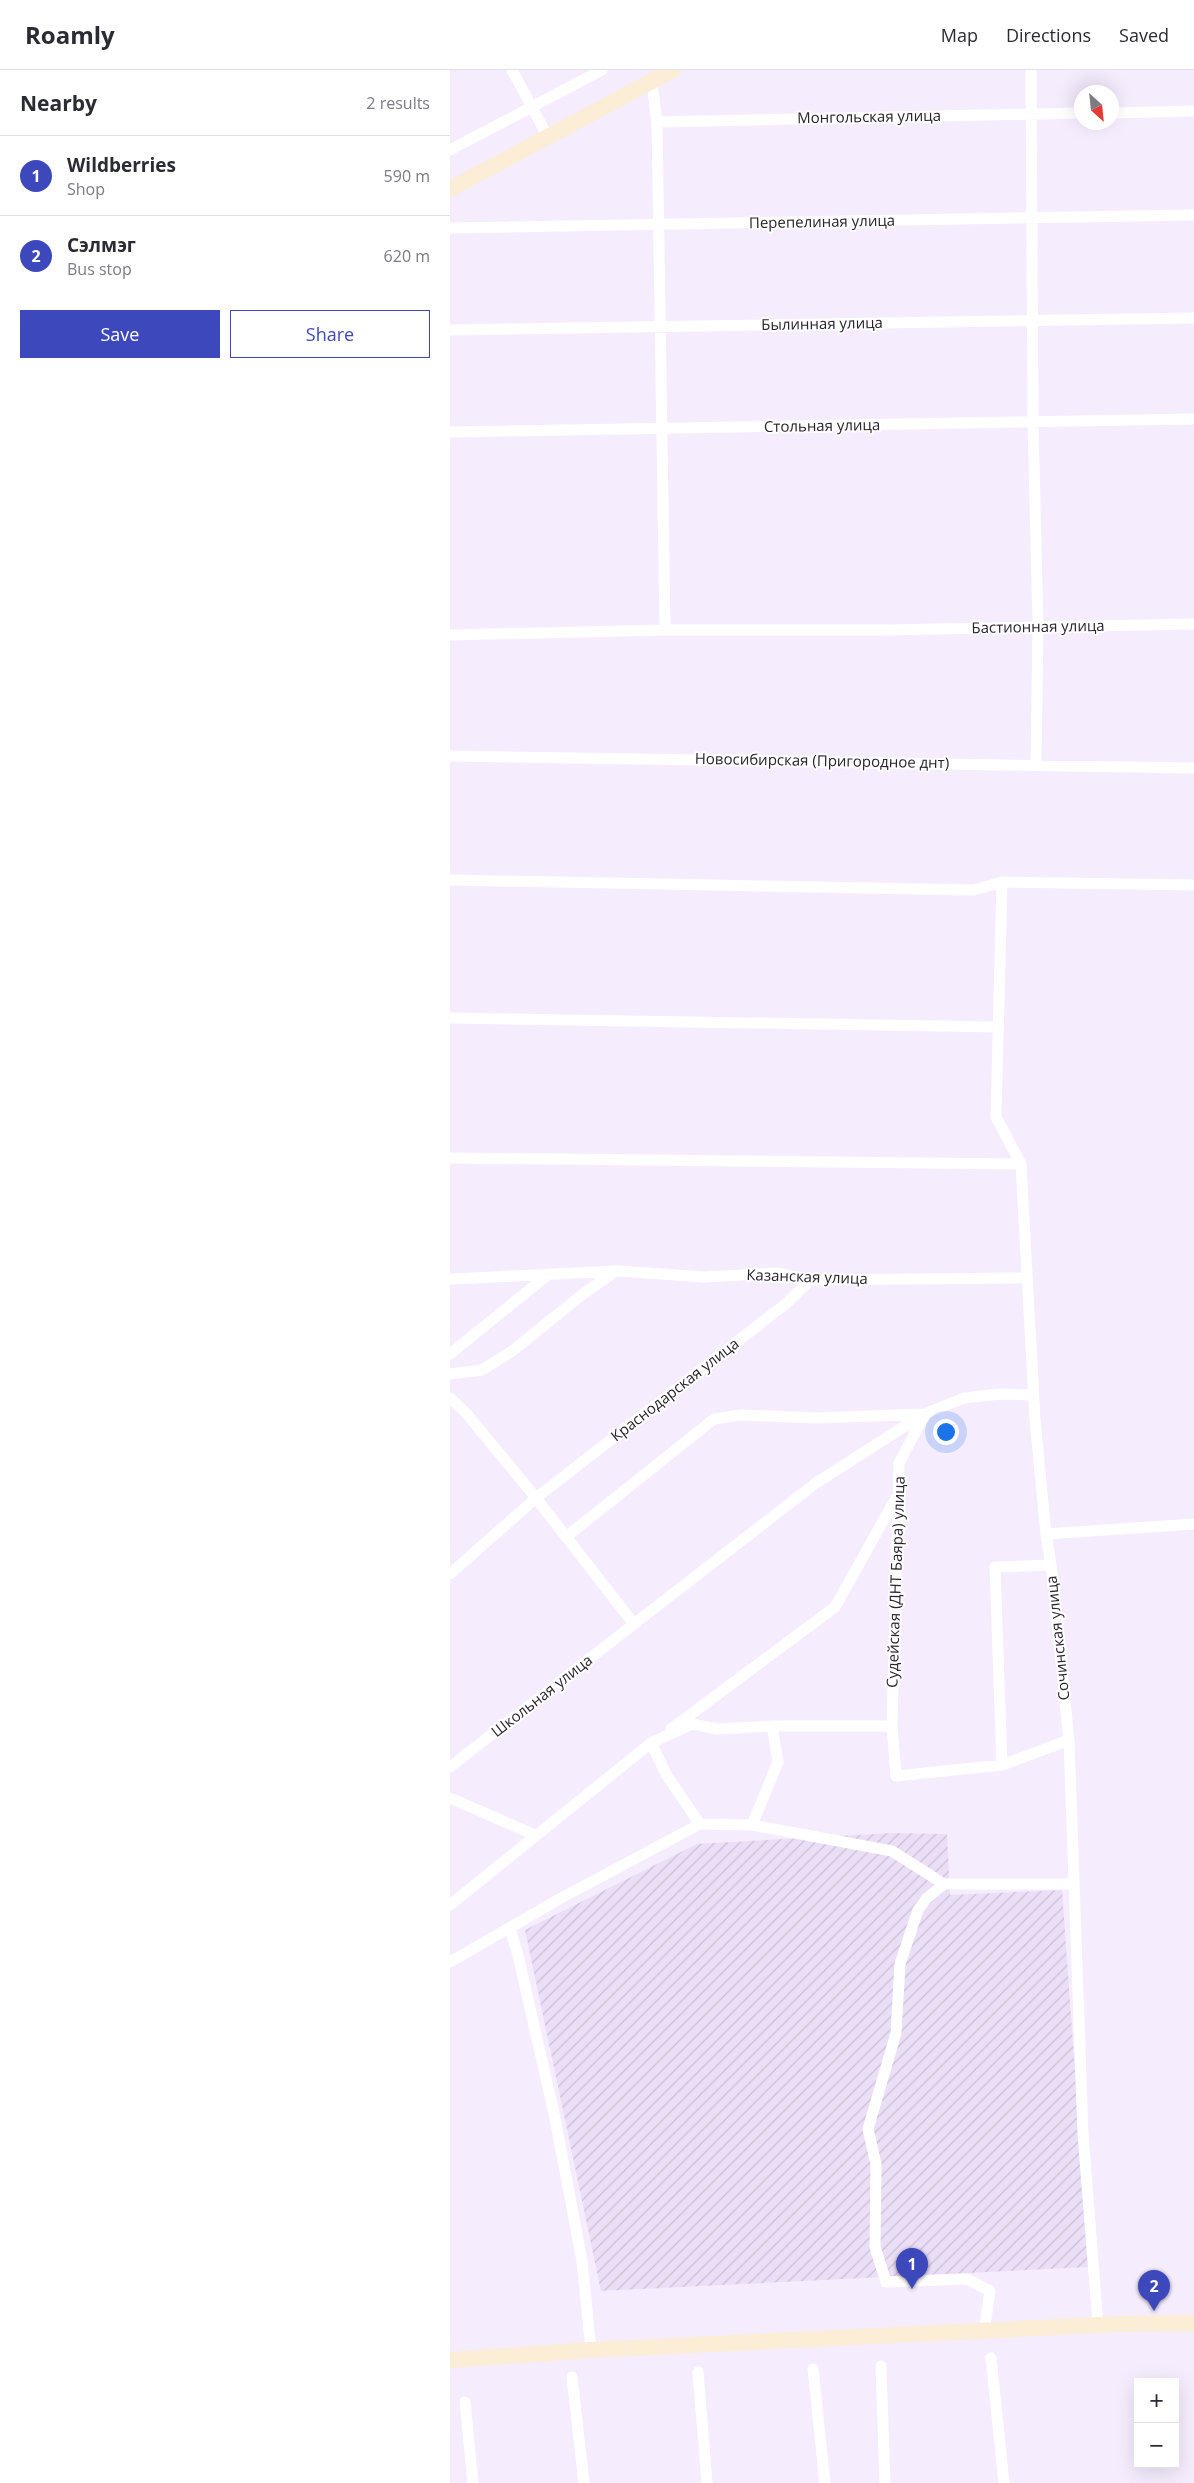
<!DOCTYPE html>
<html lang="en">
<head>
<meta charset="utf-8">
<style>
  :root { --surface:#fff; --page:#f2f2f3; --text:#2b2b33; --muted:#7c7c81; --line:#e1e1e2; --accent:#3d48bc }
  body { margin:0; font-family:"Open Sans",sans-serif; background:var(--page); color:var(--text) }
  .controls { position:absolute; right:15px; bottom:15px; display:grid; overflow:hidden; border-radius:0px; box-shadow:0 5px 20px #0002 }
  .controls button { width:45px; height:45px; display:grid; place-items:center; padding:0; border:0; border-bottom:1px solid var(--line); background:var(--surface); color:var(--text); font:25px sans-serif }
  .compass { position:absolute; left:624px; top:15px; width:45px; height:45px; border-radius:50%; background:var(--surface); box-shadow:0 5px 20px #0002; rotate:153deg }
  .you { position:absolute; left:495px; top:1361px; width:18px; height:18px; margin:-12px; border:4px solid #fff; border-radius:50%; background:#1a73e8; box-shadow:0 0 0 8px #1a73e833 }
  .badge { display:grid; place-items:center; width:32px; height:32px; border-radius:50%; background:var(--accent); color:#fff; font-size:16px; font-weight:700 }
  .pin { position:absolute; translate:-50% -41px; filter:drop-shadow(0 1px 2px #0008) }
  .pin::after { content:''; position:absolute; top:26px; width:18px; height:15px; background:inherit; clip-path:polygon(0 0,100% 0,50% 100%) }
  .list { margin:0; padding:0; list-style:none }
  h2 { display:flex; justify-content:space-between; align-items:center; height:65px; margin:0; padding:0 20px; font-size:21px }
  h2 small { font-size:16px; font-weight:400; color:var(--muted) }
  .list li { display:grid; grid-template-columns:32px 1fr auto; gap:15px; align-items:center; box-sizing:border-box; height:80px; padding:0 20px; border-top:1px solid var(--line) }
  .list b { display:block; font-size:19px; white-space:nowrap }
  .list p { margin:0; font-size:16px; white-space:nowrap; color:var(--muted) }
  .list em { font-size:16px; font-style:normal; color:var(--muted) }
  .actions { display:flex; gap:10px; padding:15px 20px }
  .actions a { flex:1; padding:11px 0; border:1px solid var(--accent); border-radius:0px; text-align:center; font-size:18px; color:var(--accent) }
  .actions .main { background:var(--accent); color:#fff }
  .map { position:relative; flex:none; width:744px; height:2413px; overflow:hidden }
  header { display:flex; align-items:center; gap:30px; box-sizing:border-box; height:70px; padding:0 25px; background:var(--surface); border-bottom:1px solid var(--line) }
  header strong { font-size:24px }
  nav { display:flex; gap:28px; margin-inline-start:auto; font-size:18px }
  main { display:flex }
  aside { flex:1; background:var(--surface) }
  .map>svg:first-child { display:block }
  .industrial { fill:url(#industrial-furrows) }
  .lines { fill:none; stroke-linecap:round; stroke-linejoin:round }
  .street { stroke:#fff; stroke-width:11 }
  .secondary { stroke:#fcedd6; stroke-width:16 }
  .labels { text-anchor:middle; stroke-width:4; stroke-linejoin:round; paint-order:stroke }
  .street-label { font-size:15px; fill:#29242d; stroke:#fff }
</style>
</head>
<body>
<header>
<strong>Roamly</strong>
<nav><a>Map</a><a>Directions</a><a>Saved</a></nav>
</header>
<main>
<aside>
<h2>Nearby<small>2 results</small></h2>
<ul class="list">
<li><span class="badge">1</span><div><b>Wildberries</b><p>Shop</p></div><em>590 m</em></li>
<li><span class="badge">2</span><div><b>Сэлмэг</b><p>Bus stop</p></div><em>620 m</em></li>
</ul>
<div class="actions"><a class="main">Save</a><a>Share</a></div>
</aside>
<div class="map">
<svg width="744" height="2413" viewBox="0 0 744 2413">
  <defs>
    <pattern id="industrial-furrows" width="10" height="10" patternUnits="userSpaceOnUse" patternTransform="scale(1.25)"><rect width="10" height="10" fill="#ebdff7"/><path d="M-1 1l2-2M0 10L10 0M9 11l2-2" fill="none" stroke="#cabfd4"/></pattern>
  </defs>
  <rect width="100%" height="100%" fill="#f5ecfe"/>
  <!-- industrial -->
  <path class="industrial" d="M441 1763 497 1764 500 1825 612 1820 639 2197 151 2221 75 1860 247 1774Z"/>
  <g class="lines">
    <!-- street -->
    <path class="street" d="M62 0 98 67
      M581 0 583 352 588 556 586 695
      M202 13 207 52 215 560
      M662 43 744 41
      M207 52 632 43
      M0 80 152 0
      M0 158 744 145
      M0 260 744 248
      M0 362 744 349
      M0 565 215 560H433L744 554
      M0 686 744 698
      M0 810 524 820 552 812 744 815
      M552 812 546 1047 571 1094 585 1350 596 1464 601 1495
      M0 948 548 957
      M0 1088 571 1094
      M0 1209 168 1201 254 1207 328 1203 360 1210 577 1208
      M0 1284 99 1204
      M0 1304 32 1300 61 1282 133 1224 166 1201
      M0 1328 17 1344 86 1428 184 1554 366 1413 474 1344
      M474 1346 449 1393 442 1656 446 1706 552 1695 619 1670
      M596 1464 744 1454
      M116 1467 264 1349 291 1345 367 1348 474 1344 514 1328 550 1324 583 1325
      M0 1504 86 1428 338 1232 360 1210
      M221 1659 385 1537 446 1428
      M206 1670 201 1673 217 1706 250 1754
      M552 1695 545 1497 601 1495 619 1670 633 2064 648 2255
      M0 1697 184 1554
      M0 1728 85 1765
      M302 1755 328 1692 322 1656
      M0 1835 201 1673 242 1654 267 1659 322 1656H442
      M60 1859 68 1885 105 2048 132 2191 141 2280
      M0 1892 113 1827 250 1754 302 1755 442 1781 494 1814
      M534 2262 540 2221 517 2209 436 2212 425 2177 426 2094 418 2059 446 1963 450 1894 468 1840 477 1828 494 1814H624
      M541 2288 554 2413
      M431 2296 435 2413
      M363 2299 375 2413
      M248 2302 257 2413
      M122 2307 134 2413
      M15 2332 23 2413"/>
    <!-- secondary -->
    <path class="secondary" d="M0 119 223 0
      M0 2290 141 2280 670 2254 744 2253"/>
  </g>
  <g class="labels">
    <!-- street labels -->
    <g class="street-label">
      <text transform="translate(419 47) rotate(-1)" y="5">Монгольская улица</text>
      <text transform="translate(372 152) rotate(-1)" y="5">Перепелиная улица</text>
      <text transform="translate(372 254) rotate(-1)" y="5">Былинная улица</text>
      <text transform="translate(372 356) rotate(-1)" y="5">Стольная улица</text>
      <text transform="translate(588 557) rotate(-1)" y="5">Бастионная улица</text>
      <text transform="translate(372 691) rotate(1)" y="5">Новосибирская (Пригородное днт)</text>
      <text transform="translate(357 1207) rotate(2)" y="5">Казанская улица</text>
      <text transform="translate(225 1320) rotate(-38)" y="5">Краснодарская улица</text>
      <text transform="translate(446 1512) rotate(-88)" y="5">Судейская (ДНТ Баяра) улица</text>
      <text transform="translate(608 1568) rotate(-96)" y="5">Сочинская улица</text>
      <text transform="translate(92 1626) rotate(-38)" y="5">Школьная улица</text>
    </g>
  </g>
</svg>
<div class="controls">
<button>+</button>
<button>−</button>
</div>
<svg class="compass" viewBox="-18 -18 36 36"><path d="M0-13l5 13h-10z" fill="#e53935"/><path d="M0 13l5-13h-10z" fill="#7c7c81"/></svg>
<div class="you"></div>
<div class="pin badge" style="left:462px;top:2219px">1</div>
<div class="pin badge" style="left:704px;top:2241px">2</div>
</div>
</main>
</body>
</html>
